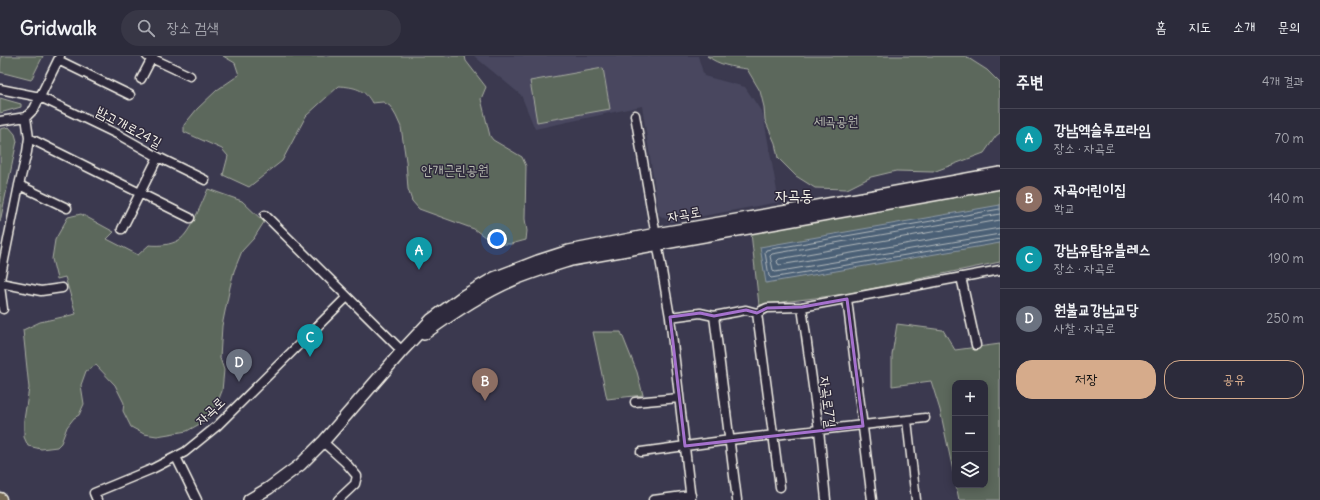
<!DOCTYPE html>
<html lang="ko">
<head>
<meta charset="utf-8">
<style>
  :root { --surface:#2c2b3b; --page:#383746; --text:#f1f3f6; --muted:#a6a7af; --line:#484755; --accent:#d6ab8b }
  body { margin:0; font-family:Delius,"Poor Story",sans-serif; background:var(--page); color:var(--text) }
  .controls { position:absolute; right:12px; bottom:12px; display:grid; overflow:hidden; border-radius:8px; box-shadow:0 2px 10px #0003 }
  .controls button { width:36px; height:36px; display:grid; place-items:center; padding:0; border:0; border-bottom:1px solid var(--line); background:var(--surface); color:var(--text); font:20px sans-serif }
  .you { position:absolute; left:497px; top:183px; width:14px; height:14px; margin:-10px; border:3px solid #fff; border-radius:50%; background:#1a73e8; box-shadow:0 0 0 6px #1a73e833 }
  .badge { display:grid; place-items:center; width:26px; height:26px; border-radius:50%; background:var(--accent); color:#fff; font-size:13px; font-weight:700 }
  .pin { position:absolute; translate:-50% -33px; filter:drop-shadow(0 1px 2px #0008) }
  .pin::after { content:''; position:absolute; top:21px; width:14px; height:12px; background:inherit; clip-path:polygon(0 0,100% 0,50% 100%) }
  .list { margin:0; padding:0; list-style:none }
  h2 { display:flex; justify-content:space-between; align-items:center; height:52px; margin:0; padding:0 16px; font-size:17px }
  h2 small { font-size:13px; font-weight:400; color:var(--muted) }
  .list li { display:grid; grid-template-columns:26px 1fr auto; gap:12px; align-items:center; box-sizing:border-box; height:60px; padding:0 16px; border-top:1px solid var(--line) }
  .list b { display:block; font-size:15px; white-space:nowrap }
  .list p { margin:0; font-size:13px; white-space:nowrap; color:var(--muted) }
  .list em { font-size:13px; font-style:normal; color:var(--muted) }
  .actions { display:flex; gap:8px; padding:12px 16px }
  .actions a { flex:1; padding:9px 0; border:1px solid var(--accent); border-radius:16px; text-align:center; font-size:14px; color:var(--accent) }
  .actions .main { background:var(--accent); color:#111 }
  .icon { flex:none; width:22px; height:22px; fill:none; stroke:currentColor; stroke-width:2; stroke-linecap:round; stroke-linejoin:round }
  .map { position:relative; flex:none; width:1000px; height:444px; overflow:hidden }
  header { display:flex; align-items:center; gap:24px; box-sizing:border-box; height:56px; padding:0 20px; background:var(--surface); border-bottom:1px solid var(--line) }
  header strong { font-size:19px }
  nav { display:flex; gap:22px; margin-inline-start:auto; font-size:14px }
  .search { width:280px; height:36px; background:var(--page); display:flex; align-items:center; gap:10px; box-sizing:border-box; padding:0 14px; border-radius:22px; color:var(--muted); font-size:15px }
  main { display:flex }
  aside { flex:1; background:var(--surface) }
  .map>svg:first-child { display:block }
  .built { fill:#48475f }
  .green { fill:#5c675c; stroke:#a8aca2 }
  .water { fill:#4b6076; stroke:#8f9aa4 }
  .lines { fill:none; stroke-linecap:round; stroke-linejoin:round }
  .shore { stroke:#b0b7ba; stroke-width:1 }
  .street-casing { stroke:#f4f1e8; stroke-width:11 }
  .secondary-casing { stroke:#f4f1e8; stroke-width:14 }
  .primary-casing { stroke:#f4f1e8; stroke-width:15 }
  .street { stroke:#2f2a3d; stroke-width:8 }
  .secondary { stroke:#2f2a3d; stroke-width:11 }
  .primary { stroke:#756a55; stroke-width:12 }
  .marked { fill:none; stroke:#a571cd; stroke-width:3; stroke-linejoin:round }
  .labels { text-anchor:middle; stroke-width:3; stroke-linejoin:round; paint-order:stroke }
  .park-label { font-size:14px; fill:#b7bab0; stroke:#2f2a3d }
  .street-label { font-size:14px; fill:#f4f1e8; stroke:#2f2a3d }
  .quarter-label { font-size:16px; fill:#f4f1e8; stroke:#2f2a3d }
</style>
</head>
<body>
<header>
<strong>Gridwalk</strong>
<div class="search"><svg class="icon" aria-label="search" viewBox="0 0 24 24"><circle cx="10" cy="10" r="6"/><path d="M15 15l6 6"/></svg>장소 검색</div>
<nav><a>홈</a><a>지도</a><a>소개</a><a>문의</a></nav>
</header>
<main>
<div class="map">
<svg width="1000" height="444" viewBox="0 0 1000 444">
  <rect width="100%" height="100%" fill="#3b394f"/>
  <filter id="ink" filterUnits="userSpaceOnUse"><feTurbulence type="fractalNoise" baseFrequency=".025" numOctaves="2"/><feDisplacementMap in="SourceGraphic" scale="8" xChannelSelector="R" yChannelSelector="G"/><feConvolveMatrix kernelMatrix="1 2 1 2 8 2 1 2 1" color-interpolation-filters="sRGB"/></filter>
  <g filter="url(#ink)">
    <!-- built -->
    <path class="built" d="M474 0H698L704 20 745 31 763 58 779 146 671 166 659 159 642 50 535 73 521 39Z"/>
    <!-- green -->
    <path class="green" d="M1 0H43L31 24 0 16Z
      M223 0H465L466 5 486 31 481 43 490 80 493 84 522 101 526 110 525 163 527 175 526 184 511 188H500L489 184 474 173 419 153 412 145 408 133 406 105 401 71 396 60 390 50 383 46 372 47C365 33 354 31 339 30L306 60 282 105 249 131 223 119 228 100 222 93 184 76V69L197 53 217 34 239 19 235 7Z
      M707 0H965L987 14 1000 27V77L996 80 984 97 933 116 896 115 871 121 847 133 815 132 796 120 778 102 775 87 765 64 764 51 760 35 747 13C732 11 719 9 707 0Z
      M603 12 610 53 537 66 530 25Z
      M0 42 21 48V51L0 57Z
      M9 71 15 78 17 85 0 166V73Z
      M208 133 242 145 264 166 254 182 242 195 234 215 230 231 222 270 220 302 224 314 222 335 213 358 205 365 187 375 157 380 144 378 131 371 123 355 124 347 115 329 96 309 86 315 81 329 84 348 79 359 74 362 67 371 61 387 57 391 41 393 28 390 24 381V364L29 332 23 274 40 266 76 258 65 221 57 223 52 203 55 184 68 161 81 158 114 176 107 183 138 199 149 189C160 190 170 189 179 184 190 178 203 144 208 133Z
      M1000 133V206L846 238 759 249 751 177 910 147Z
      M897 268 943 274 955 294 1000 288V444H959L956 429H985V327H955V424L940 354 931 325 892 330V299Z
      M593 276H621L637 316 643 339 607 343Z"/>
    <!-- water -->
    <path class="water" d="M1000 149V187L766 227 760 191Z"/>
    <g class="lines">
      <!-- shore -->
      <path class="shore" d="M1000 153 766 194 765 196 769 220 771 222 1000 183
        M1000 158 772 198 770 200 773 214 775 216 1000 178
        M1000 164 779 203 777 205 778 208 780 209 1000 172"/>
      <!-- street casing -->
      <g class="street-casing">
        <path id="street" d="M147 0 190 20
          M58 4 130 39
          M141 23 153 0
          M0 33 40 41 119 79 158 101 205 124
          M635 59 670 261 691 444
          M0 65 26 61 34 53 60 0
          M29 82 190 162
          M19 129 67 152
          M265 159 402 295
          M122 173 158 101
          M961 221 976 289
          M0 224 19 129 27 96 29 82 26 61
          M0 227 41 235 62 232
          M0 230 3 253
          M847 243 872 444
          M802 251 819 374 826 444
          M757 257 780 431
          M714 260 737 444
          M670 261 700 257 714 260 746 254 757 257 767 252 802 251 1000 214
          M635 346 679 342
          M907 364 916 444
          M323 386 345 406 357 420 355 428 338 444
          M641 396 730 384 925 362
          M176 401 197 444
          M97 444 94 437 152 413 185 396 217 370 347 241
          M653 444 691 439"/>
      </g>
      <!-- secondary casing -->
      <g class="secondary-casing">
        <path id="secondary" d="M424 278C451 258 483 237 513 224 532 216 552 210 571 204L1000 127
          M249 444 269 432 300 409 323 386 402 295 431 264 465 239 494 222 538 205 569 195 656 178 874 140 1000 117"/>
      </g>
      <!-- primary casing -->
      <g class="primary-casing">
        <path id="primary" d="M0 443V444"/>
      </g>
      <!-- street -->
      <use href="#street" class="street"/>
      <!-- secondary -->
      <use href="#secondary" class="secondary"/>
      <!-- primary -->
      <use href="#primary" class="primary"/>
    </g>
  </g>
  <!-- marked area -->
  <path class="marked" d="M847 243 863 370 685 390 670 261 700 257 714 260 746 254 757 257 767 252 802 251Z"/>
  <g class="labels">
    <!-- park labels -->
    <g class="park-label">
      <text x="836" y="70">세곡공원</text>
      <text x="455" y="119">안개근린공원</text>
    </g>
    <!-- street labels -->
    <g class="street-label">
      <text transform="translate(129 71) rotate(28)" y="5">밤고개로24길</text>
      <text transform="translate(684 158) rotate(-10)" y="5">자곡로</text>
      <text transform="translate(828 346) rotate(83)" y="5">자곡로7길</text>
      <text transform="translate(210 355) rotate(-43)" y="5">자곡로</text>
    </g>
    <!-- quarter labels -->
    <g class="quarter-label">
      <text x="794" y="145">자곡동</text>
    </g>
  </g>
</svg>
<div class="controls">
<button>+</button>
<button>−</button>
<button><svg class="icon" aria-label="layers" viewBox="0 0 24 24"><path d="M12 4l9 5-9 5-9-5zM3 14l9 5 9-5"/></svg></button>
</div>
<div class="you"></div>
<div class="pin badge" style="left:419px;top:214px;background:#0f9aa8">A</div>
<div class="pin badge" style="left:485px;top:345px;background:#8d6e63">B</div>
<div class="pin badge" style="left:310px;top:301px;background:#0f9aa8">C</div>
<div class="pin badge" style="left:239px;top:326px;background:#6b7280">D</div>
</div>
<aside>
<h2>주변<small>4개 결과</small></h2>
<ul class="list">
<li><span class="badge" style="background:#0f9aa8">A</span><div><b>강남엑슬루프라임</b><p>장소 · 자곡로</p></div><em>70 m</em></li>
<li><span class="badge" style="background:#8d6e63">B</span><div><b>자곡어린이집</b><p>학교</p></div><em>140 m</em></li>
<li><span class="badge" style="background:#0f9aa8">C</span><div><b>강남유탑유블레스</b><p>장소 · 자곡로</p></div><em>190 m</em></li>
<li><span class="badge" style="background:#6b7280">D</span><div><b>원불교강남교당</b><p>사찰 · 자곡로</p></div><em>250 m</em></li>
</ul>
<div class="actions"><a class="main">저장</a><a>공유</a></div>
</aside>
</main>
</body>
</html>
